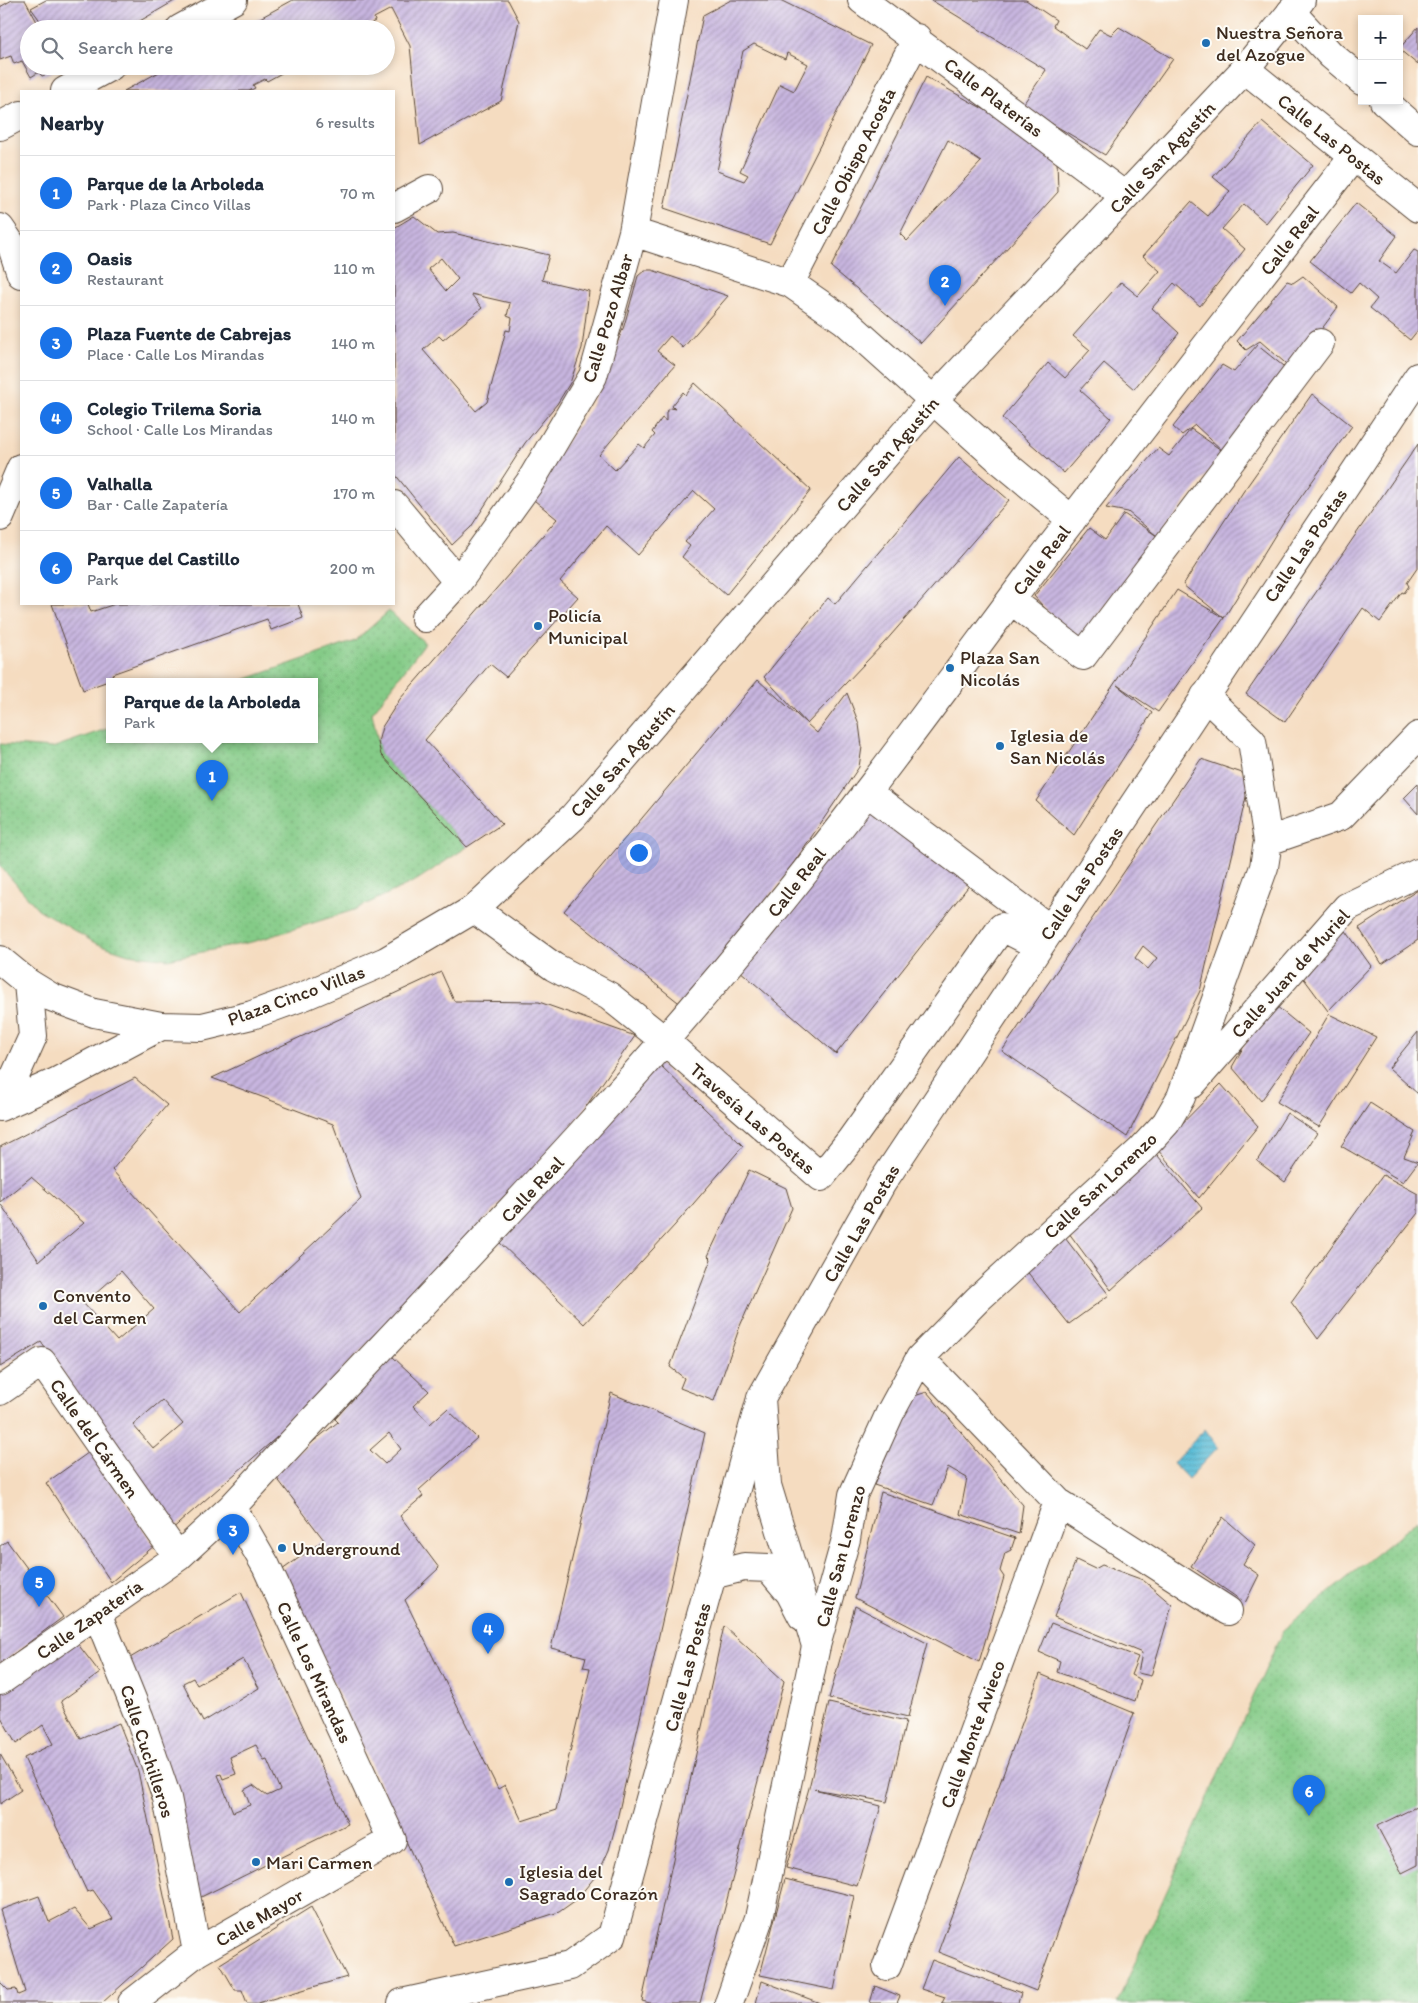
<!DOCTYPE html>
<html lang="en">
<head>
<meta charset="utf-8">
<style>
  :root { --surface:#fff; --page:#f2f2f3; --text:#1f2937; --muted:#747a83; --line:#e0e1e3; --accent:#1a73e8 }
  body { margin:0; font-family:Itim,sans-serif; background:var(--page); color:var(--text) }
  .controls { position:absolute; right:15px; top:15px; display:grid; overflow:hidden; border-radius:0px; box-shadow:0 2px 8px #0003 }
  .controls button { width:45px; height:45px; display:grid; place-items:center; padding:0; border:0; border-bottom:1px solid var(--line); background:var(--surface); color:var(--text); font:25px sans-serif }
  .you { position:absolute; left:638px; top:852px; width:18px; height:18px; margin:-12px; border:4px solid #fff; border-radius:50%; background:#1a73e8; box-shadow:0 0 0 8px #1a73e833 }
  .badge { display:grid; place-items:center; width:32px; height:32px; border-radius:50%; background:var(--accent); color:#fff; font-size:16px; font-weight:700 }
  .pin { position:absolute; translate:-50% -41px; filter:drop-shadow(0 1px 2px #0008) }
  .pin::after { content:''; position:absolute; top:26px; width:18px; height:15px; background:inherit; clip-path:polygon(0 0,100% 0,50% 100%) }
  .popup { position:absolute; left:106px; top:678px; width:212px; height:65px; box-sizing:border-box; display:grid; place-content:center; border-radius:0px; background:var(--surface); filter:drop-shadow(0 1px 4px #0005); font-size:16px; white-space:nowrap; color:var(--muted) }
  .popup b { font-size:19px; color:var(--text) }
  .popup::after { content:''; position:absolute; left:50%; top:100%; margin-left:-10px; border:10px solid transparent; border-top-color:var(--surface) }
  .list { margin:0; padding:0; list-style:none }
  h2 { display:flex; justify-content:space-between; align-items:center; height:65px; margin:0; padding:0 20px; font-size:21px }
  h2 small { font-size:16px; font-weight:400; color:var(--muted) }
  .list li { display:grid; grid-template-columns:32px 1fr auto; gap:15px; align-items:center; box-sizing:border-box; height:75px; padding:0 20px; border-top:1px solid var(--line) }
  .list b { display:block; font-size:19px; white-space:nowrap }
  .list p { margin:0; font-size:16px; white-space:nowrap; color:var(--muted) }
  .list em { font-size:16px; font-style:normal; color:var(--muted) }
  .icon { flex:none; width:28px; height:28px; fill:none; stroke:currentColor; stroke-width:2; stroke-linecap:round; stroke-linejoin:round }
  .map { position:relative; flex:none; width:1418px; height:2003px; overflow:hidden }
  .search { position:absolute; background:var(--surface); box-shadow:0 2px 8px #0003; left:20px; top:20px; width:375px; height:55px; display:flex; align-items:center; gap:12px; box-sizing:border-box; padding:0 18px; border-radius:28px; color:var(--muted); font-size:19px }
  .panel { position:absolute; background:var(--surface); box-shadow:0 2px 8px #0003; left:20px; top:90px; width:375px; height:515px; border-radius:0px }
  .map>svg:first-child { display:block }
  .grass { fill:url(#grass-dots); stroke:#607a52 }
  .water { fill:url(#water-rules); stroke:#4a737a }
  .building { fill:url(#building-hatch); fill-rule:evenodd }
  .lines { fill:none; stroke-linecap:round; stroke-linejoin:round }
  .street-casing { stroke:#574536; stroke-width:30 }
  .secondary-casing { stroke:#574536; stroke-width:30 }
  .primary-casing { stroke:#574536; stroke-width:30 }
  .street { stroke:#fff; stroke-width:28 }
  .secondary { stroke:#fff; stroke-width:28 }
  .primary { stroke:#fff; stroke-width:28 }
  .poi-dot { fill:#1f6fb2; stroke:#fdfcf7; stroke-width:2 }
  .labels { text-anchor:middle; stroke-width:4; stroke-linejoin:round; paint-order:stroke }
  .poi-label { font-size:19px; fill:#3b2a1e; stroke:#fdfcf7; text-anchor:start }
  .street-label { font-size:19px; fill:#3b2a1e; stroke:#fdfcf7 }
</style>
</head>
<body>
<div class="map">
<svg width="1418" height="2003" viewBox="0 0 1418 2003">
  <defs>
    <pattern id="grass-dots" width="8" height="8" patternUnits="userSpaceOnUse" patternTransform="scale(1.25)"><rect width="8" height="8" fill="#84cb87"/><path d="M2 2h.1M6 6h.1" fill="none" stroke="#73ae74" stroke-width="1.8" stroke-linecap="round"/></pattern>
    <pattern id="water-rules" width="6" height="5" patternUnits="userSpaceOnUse" patternTransform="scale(1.25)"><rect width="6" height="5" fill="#59bcd7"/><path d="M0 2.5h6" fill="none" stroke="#4b99ae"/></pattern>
    <pattern id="building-hatch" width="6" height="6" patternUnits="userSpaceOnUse" patternTransform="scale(1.25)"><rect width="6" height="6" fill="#c8b6e0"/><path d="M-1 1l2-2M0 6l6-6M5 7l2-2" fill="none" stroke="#a494b5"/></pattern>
  </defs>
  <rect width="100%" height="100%" fill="#fdfcf7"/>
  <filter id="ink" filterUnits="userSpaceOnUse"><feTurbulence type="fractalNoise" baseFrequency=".02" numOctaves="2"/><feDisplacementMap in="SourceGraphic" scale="10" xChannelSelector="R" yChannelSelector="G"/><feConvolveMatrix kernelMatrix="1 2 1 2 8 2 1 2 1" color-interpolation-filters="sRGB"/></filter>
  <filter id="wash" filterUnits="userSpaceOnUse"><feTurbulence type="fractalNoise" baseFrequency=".0096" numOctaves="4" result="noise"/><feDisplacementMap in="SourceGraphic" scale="20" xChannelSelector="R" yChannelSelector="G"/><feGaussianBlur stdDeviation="1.12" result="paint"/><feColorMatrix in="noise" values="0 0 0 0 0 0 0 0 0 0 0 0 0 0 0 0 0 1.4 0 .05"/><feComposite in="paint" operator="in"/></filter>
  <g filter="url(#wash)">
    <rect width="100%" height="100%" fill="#f5dcc0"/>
    <!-- grass -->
    <path class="grass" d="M389 611 425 643 372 713 381 755 467 847 417 880 354 910 256 941 168 959 128 954 95 943 38 909 0 866V744L52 748 109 728 110 740H314V682H238L355 641Z
      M1418 1520V2003H1117L1283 1630Z"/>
    <!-- water -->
    <path class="water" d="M1205 1429 1218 1447 1188 1479 1173 1463Z"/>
    <g id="blocks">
      <!-- building -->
      <path class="building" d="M12 0H25L41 29H29V66H58L57 70 42 76 39 72 31 77 22 61 14 64 11 56 0 60V7Z
        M46 0H176L126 29H111L110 24 100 29H46L31 8Z
        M293 0H508L519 21 501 101 420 145 410 46 391 9 374 18 375 21 361 29H240Z
        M731 0H780L871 45 770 244 664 208 703 15ZM754 44 785 59 787 53 808 64 794 91 780 84 740 171 748 175 744 181 717 171 743 51Z
        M931 0H1026L1056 20 1053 26 1085 49 1099 29 1111 35 1119 27 1173 59 1105 155 1022 106 1046 70Z
        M1418 27V65L1399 49Z
        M170 66H284L287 70 267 81 265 79 253 85 255 88 249 91H124Z
        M926 77 1005 121 1057 159 1058 192 921 343 831 267ZM948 140 981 162 907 241 900 234Z
        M1262 122 1313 165 1266 223 1244 204 1222 229 1245 249 1200 306 1174 283 1152 308 1179 333 1134 389 1104 363 1080 390 1111 418 1064 473 1002 418 1048 363 1065 378 1090 350 1073 336 1121 282 1138 296 1160 271 1143 256 1191 202 1208 216 1230 191 1213 177Z
        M1356 203 1397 236 1379 261 1396 273 1414 250 1418 252V330L1410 340 1370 308 1377 299 1359 283 1351 293 1310 261Z
        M414 216 437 234 453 233 549 255 542 280 589 291 582 348 570 383 557 404 525 443 471 527 452 545 394 473V228ZM441 258 458 279 446 291 428 269ZM471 294 510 303 507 316 512 318 510 331 506 330 487 402 476 411 423 350 439 336 443 340 482 308Z
        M645 270H652L728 296 683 348 670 336 657 351 675 365 599 455 615 470 639 444 644 448 655 435 652 432 662 418 666 421V412L671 408 675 409 672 406 683 392 686 395 695 383 811 490 726 595 682 557 690 546 685 542 714 509 694 491 638 555 606 526 560 581 578 597 506 677 490 664 425 740 502 824 467 847 381 755 378 742 382 727 400 699 557 519 529 496 591 407 624 326 638 276Z
        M1303 276 1338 307 1292 369 1260 341 1246 350 1237 341 1287 281 1293 283Z
        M1257 345 1288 370 1224 452 1195 425 1182 435 1173 427 1222 365 1234 372Z
        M1312 394 1352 426 1285 519 1224 618 1158 712 1117 685 1152 713 1074 835 1036 801 1177 590 1224 618 1183 585 1243 492Z
        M1191 429 1224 452 1076 643 1034 596 1089 528 1105 540 1124 514 1157 536 1128 512 1106 508 1158 448 1169 456Z
        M1418 444V567L1407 583 1409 586 1404 593 1402 592 1380 622 1363 608 1285 722 1246 694Z
        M959 457 1009 500 884 643 807 724 817 733 847 693 859 724 862 747 859 767 782 880 683 1006 564 911 758 680 806 723 764 677 828 598 835 604Z
        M52 604H88L91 612 115 604H298L303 618 271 630 267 619 112 674 114 679 83 690Z
        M1201 759 1251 776 1200 991 1127 1137 1002 1051ZM1143 946 1157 958 1148 969 1135 958Z
        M1418 784V814L1404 798Z
        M867 803 971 883 836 1054 739 970Z
        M1418 890V940L1382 964 1359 928Z
        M1344 928 1371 966 1328 1011 1299 972Z
        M441 972 454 1001 539 1002 635 1036 571 1128 294 1422 170 1531 41 1342 0 1367V1203L39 1261 84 1223 31 1177 0 1202V1147L135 1078 167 1105 112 1170 240 1312 361 1199 333 1124 212 1078ZM121 1271 154 1309 117 1341 84 1304ZM162 1400 183 1424 154 1449 133 1425Z
        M1270 1001 1309 1033 1261 1101 1232 1067Z
        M1329 1014 1376 1037 1319 1127 1277 1102Z
        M1418 1032V1094L1389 1068Z
        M656 1061 743 1146 675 1225 584 1324 497 1240Z
        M1221 1084 1258 1126 1199 1198 1157 1149Z
        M1370 1103 1415 1132 1404 1157 1418 1162 1403 1182 1341 1146Z
        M1287 1113 1317 1133 1285 1182 1257 1161Z
        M1152 1149 1202 1208 1111 1290 1066 1229Z
        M749 1170 786 1188 792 1208 740 1326 714 1401 680 1388 684 1378 670 1367 711 1259 708 1256Z
        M1383 1175 1418 1194V1213L1318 1339 1291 1302Z
        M1062 1234 1109 1295 1069 1324 1021 1264Z
        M392 1356 429 1391 413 1406 430 1424 447 1409 477 1438 419 1490 423 1496 400 1516 439 1568 405 1600 498 1789 505 1785 522 1821 556 1810 590 1668 583 1667 586 1657 551 1648 611 1393 705 1433 616 1824 609 1850 599 1872 576 1900 559 1912 454 1946 282 1570 324 1540 273 1473 338 1422 335 1419ZM389 1433 401 1449 385 1464 370 1450Z
        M927 1392 1023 1505 1019 1534 960 1514 967 1478 948 1467 933 1505 874 1485 911 1397Z
        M92 1450 154 1546 111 1582 46 1483Z
        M881 1492 1015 1538 1011 1550 1005 1553 1000 1571 1004 1577 979 1662 855 1598Z
        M1223 1517 1255 1545 1243 1564 1259 1575 1245 1603 1191 1566Z
        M7 1541 63 1617 0 1664V1546Z
        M1076 1560 1095 1569 1102 1565 1143 1580 1172 1605 1151 1676 1138 1673 1142 1653 1054 1617Z
        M241 1592 348 1824 199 1898 130 1658ZM243 1659 259 1688 203 1722 183 1683 193 1678 197 1685ZM256 1745 264 1761 267 1760 280 1790 267 1796 253 1785 244 1790 250 1805 233 1812 218 1775 221 1774 223 1779 236 1774 230 1757Z
        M855 1606 927 1643 908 1717 829 1698Z
        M1051 1623 1138 1657 1131 1675 1141 1680 1135 1701 1057 1672 1060 1661 1039 1652Z
        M724 1626 784 1681 700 2003H650L642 2001Z
        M74 1639 100 1673 61 1701 81 1739 119 1723 138 1771 173 1939 102 2003H0V1982L8 1990 16 1989 18 1995 25 1992 0 1910 39 1896 49 1922 74 1909 91 1929 113 1919 93 1890 87 1892 24 1758 53 1744 43 1725 16 1744 0 1715V1690Z
        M1040 1674 1134 1713 1036 1991 938 1952Z
        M829 1703 906 1721 887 1802 814 1789 881 1806 857 1886 786 1868 809 1788Z
        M0 1754 21 1790 0 1804Z
        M1418 1806V1865L1402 1873 1377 1826Z
        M785 1879 854 1896 834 1990 760 1975Z
        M311 1907 347 1977 258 2003H247L242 1990H235L220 1964Z
        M932 1960 1021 1993 1018 2003H942L945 1997 921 1989Z
        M762 1981 820 2003H756Z
        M875 1986 900 1996 897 2003H870Z"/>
    </g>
  </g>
  <g filter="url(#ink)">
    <use href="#blocks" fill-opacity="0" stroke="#574536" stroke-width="1"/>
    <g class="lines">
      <!-- street casing -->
      <g class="street-casing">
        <path id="street" d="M862 0 1125 196
          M180 29 233 0
          M65 91 111 66
          M0 126 21 115
          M394 208 429 189
          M633 232 790 283 845 321 1001 461 1072 520
          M790 283 917 38
          M394 505 458 582
          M1011 600 1083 656 1320 343
          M425 618 458 582 530 482 593 376 633 232 674 0
          M867 792 1051 930
          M1268 841 1341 816 1418 736
          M474 909 554 967 609 996 665 1041 821 1177 850 1141 1002 927 1039 946
          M1192 1084 1347 907 1418 873
          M0 1092 15 1076 33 1036 28 983
          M0 1107 56 1082 161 1026
          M920 1358 1058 1502 1228 1611
          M0 1391 42 1362 178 1557
          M712 1575 744 1567 769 1568 790 1593 802 1616
          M97 1613 140 1719 167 1798 197 1952
          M816 1646 846 1539 853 1495 890 1413 920 1358 978 1299 1141 1150 1166 1123 1181 1097 1264 867 1268 841 1252 741 1205 696
          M0 1681 178 1557 232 1507C412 1312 600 1125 767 919 862 803 950 681 1040 561 1144 425 1249 291 1354 156
          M887 1966 1058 1502
          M132 2003 197 1952 392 1840 266 1566 232 1507
          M402 2003 570 1966 612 1936 760 1402"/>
      </g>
      <!-- secondary casing -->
      <g class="secondary-casing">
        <path id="secondary" d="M1291 12 1331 55 1362 81
          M1245 69 1418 208
          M1384 101 1418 131
          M729 2003 759 1918 816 1646 767 1485 761 1398 882 1183 1418 377"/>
      </g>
      <!-- primary casing -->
      <g class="primary-casing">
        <path id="primary" d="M0 228 11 244 21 274
          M0 517 21 468
          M0 960 28 983 51 997 94 1013 161 1026 202 1027 252 1015 304 996 386 961 474 909 573 817 934 399 1245 69 1301 0"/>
      </g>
      <!-- street -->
      <use href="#street" class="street"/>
      <!-- secondary -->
      <use href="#secondary" class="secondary"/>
      <!-- primary -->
      <use href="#primary" class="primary"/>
    </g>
  </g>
  <!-- markers -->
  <g class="poi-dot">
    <circle cx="1206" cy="43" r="5"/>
    <circle cx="538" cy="626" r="5"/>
    <circle cx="950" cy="668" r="5"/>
    <circle cx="1000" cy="746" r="5"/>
    <circle cx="43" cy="1306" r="5"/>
    <circle cx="282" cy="1548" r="5"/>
    <circle cx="256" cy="1862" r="5"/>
    <circle cx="509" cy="1882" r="5"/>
  </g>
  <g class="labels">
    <!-- poi labels -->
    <g class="poi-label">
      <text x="1216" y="39">Nuestra Señora<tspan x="1216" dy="22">del Azogue</tspan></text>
      <text x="548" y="622">Policía<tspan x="548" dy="22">Municipal</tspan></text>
      <text x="960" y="664">Plaza San<tspan x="960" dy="22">Nicolás</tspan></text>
      <text x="1010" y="742">Iglesia de<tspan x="1010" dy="22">San Nicolás</tspan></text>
      <text x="53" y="1302">Convento<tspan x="53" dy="22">del Carmen</tspan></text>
      <text x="292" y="1555">Underground</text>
      <text x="266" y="1869">Mari Carmen</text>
      <text x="519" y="1878">Iglesia del<tspan x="519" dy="22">Sagrado Corazón</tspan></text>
    </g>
    <!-- street labels -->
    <g class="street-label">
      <text transform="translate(994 97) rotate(37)" y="7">Calle Platerías</text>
      <text transform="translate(1332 139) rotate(39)" y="7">Calle Las Postas</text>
      <text transform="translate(1162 157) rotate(-47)" y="7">Calle San Agustín</text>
      <text transform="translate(853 161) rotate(-63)" y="7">Calle Obispo Acosta</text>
      <text transform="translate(1289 240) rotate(-52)" y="7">Calle Real</text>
      <text transform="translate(607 318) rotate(-73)" y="7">Calle Pozo Albar</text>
      <text transform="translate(887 454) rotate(-49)" y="7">Calle San Agustín</text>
      <text transform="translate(1305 545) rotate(-56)" y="7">Calle Las Postas</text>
      <text transform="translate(1041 560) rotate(-53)" y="7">Calle Real</text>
      <text transform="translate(622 760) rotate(-48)" y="7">Calle San Agustín</text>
      <text transform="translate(796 882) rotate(-52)" y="7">Calle Real</text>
      <text transform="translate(1081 883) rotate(-56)" y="7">Calle Las Postas</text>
      <text transform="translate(1290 973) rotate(-48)" y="7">Calle Juan de Muriel</text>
      <text transform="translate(296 995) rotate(-20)" y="7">Plaza Cinco Villas</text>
      <text transform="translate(753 1118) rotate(41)" y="7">Travesía Las Postas</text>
      <text transform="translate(1100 1185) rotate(-43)" y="7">Calle San Lorenzo</text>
      <text transform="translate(532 1189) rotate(-47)" y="7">Calle Real</text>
      <text transform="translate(861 1223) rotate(-60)" y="7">Calle Las Postas</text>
      <text transform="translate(95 1438) rotate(55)" y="7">Calle del Cármen</text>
      <text transform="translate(840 1556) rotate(-75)" y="7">Calle San Lorenzo</text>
      <text transform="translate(89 1619) rotate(-35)" y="7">Calle Zapatería</text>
      <text transform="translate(687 1667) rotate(-75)" y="7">Calle Las Postas</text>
      <text transform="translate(315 1672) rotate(65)" y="7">Calle Los Mirandas</text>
      <text transform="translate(972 1734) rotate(-70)" y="7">Calle Monte Avieco</text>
      <text transform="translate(148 1751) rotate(72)" y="7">Calle Cuchilleros</text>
      <text transform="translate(259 1917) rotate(-30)" y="7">Calle Mayor</text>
    </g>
  </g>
</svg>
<div class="controls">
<button>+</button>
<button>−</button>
</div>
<div class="you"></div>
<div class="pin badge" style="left:212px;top:801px">1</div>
<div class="popup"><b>Parque de la Arboleda</b>Park</div>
<div class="pin badge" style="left:945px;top:306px">2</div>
<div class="pin badge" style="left:233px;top:1555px">3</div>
<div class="pin badge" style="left:488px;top:1654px">4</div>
<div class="pin badge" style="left:39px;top:1607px">5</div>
<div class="pin badge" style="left:1309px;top:1816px">6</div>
<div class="search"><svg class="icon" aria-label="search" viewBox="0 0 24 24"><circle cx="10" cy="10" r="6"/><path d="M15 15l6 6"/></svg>Search here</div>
<section class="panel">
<h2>Nearby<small>6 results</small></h2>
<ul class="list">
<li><span class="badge">1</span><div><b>Parque de la Arboleda</b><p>Park · Plaza Cinco Villas</p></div><em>70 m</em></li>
<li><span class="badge">2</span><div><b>Oasis</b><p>Restaurant</p></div><em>110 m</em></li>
<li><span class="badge">3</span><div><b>Plaza Fuente de Cabrejas</b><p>Place · Calle Los Mirandas</p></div><em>140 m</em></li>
<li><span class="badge">4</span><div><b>Colegio Trilema Soria</b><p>School · Calle Los Mirandas</p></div><em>140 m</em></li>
<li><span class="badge">5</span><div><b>Valhalla</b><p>Bar · Calle Zapatería</p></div><em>170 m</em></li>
<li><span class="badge">6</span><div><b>Parque del Castillo</b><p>Park</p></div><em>200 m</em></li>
</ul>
</section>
</div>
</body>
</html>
